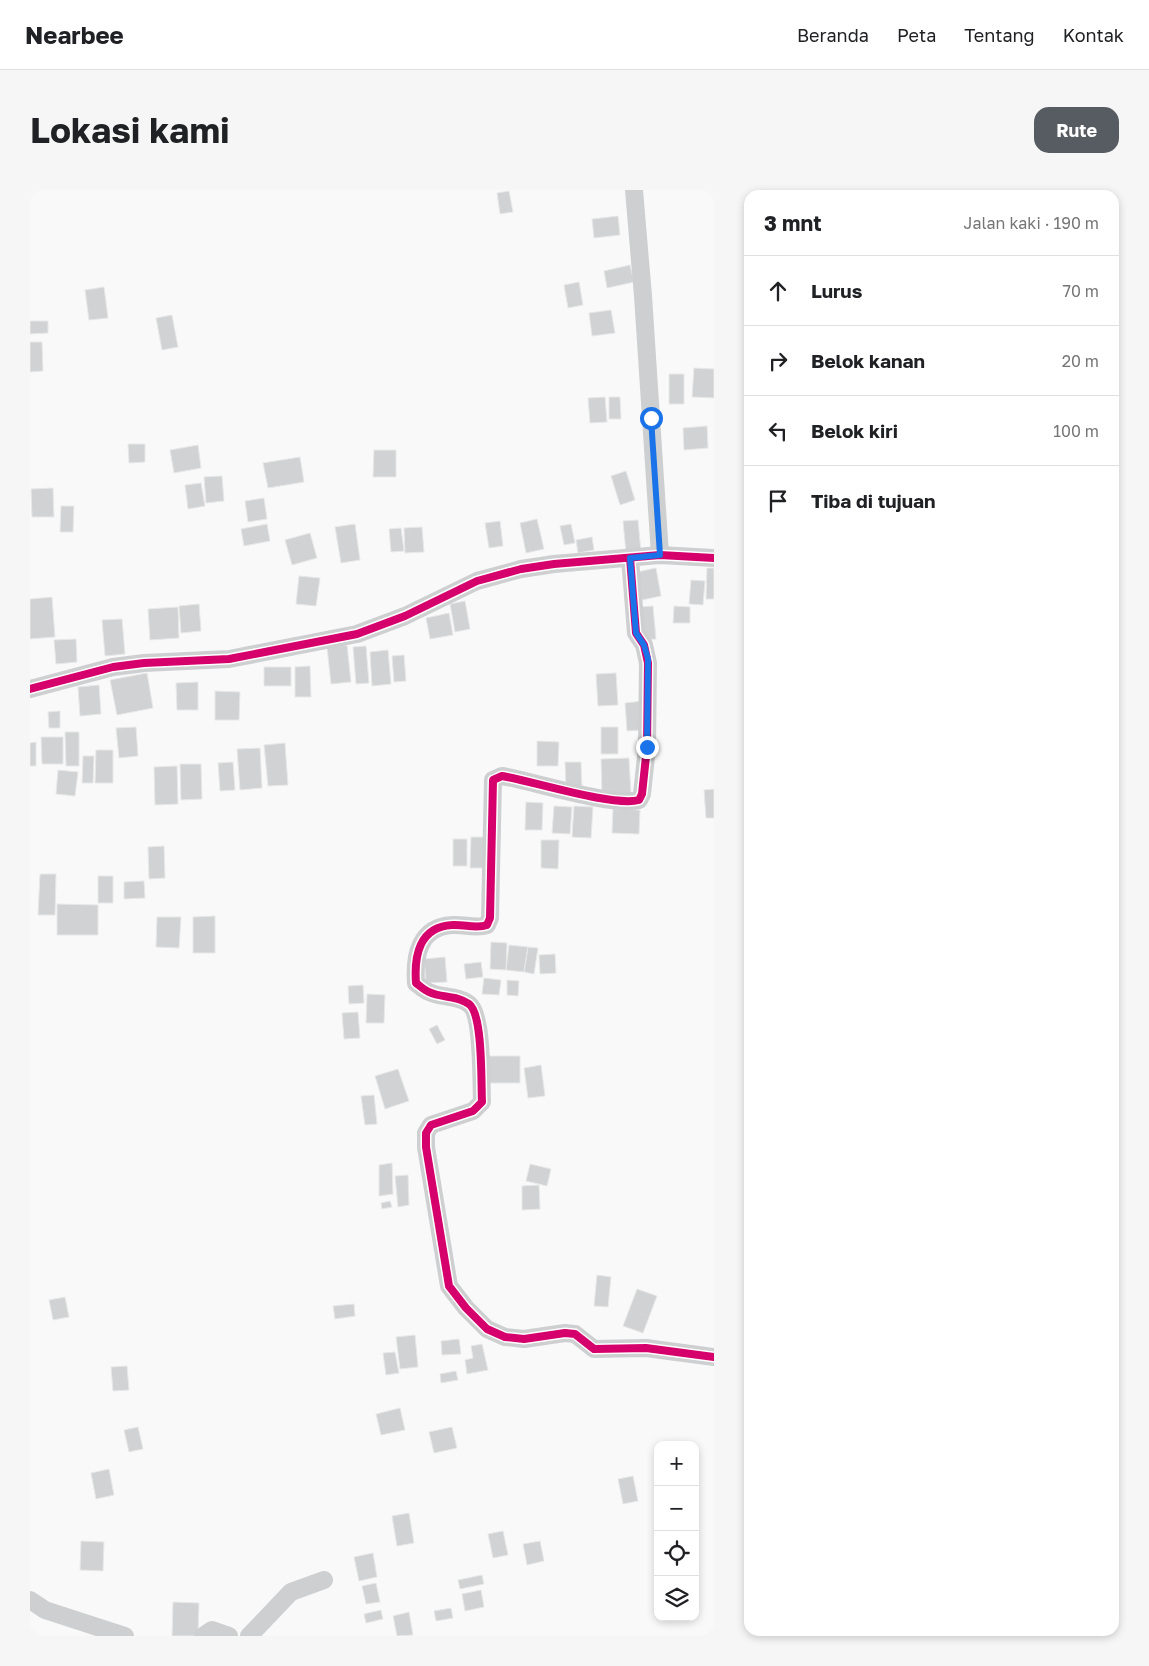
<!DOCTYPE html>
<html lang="id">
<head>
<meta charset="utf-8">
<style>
  :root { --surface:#fff; --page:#f6f6f6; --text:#202124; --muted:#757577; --line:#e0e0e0; --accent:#565c61 }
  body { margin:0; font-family:"Golos Text",sans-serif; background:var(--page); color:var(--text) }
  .controls { position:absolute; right:15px; bottom:15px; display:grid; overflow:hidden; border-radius:10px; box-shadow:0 2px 8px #0003 }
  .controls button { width:45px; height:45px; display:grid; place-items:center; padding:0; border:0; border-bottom:1px solid var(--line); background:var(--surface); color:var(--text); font:25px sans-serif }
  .stop { position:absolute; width:15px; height:15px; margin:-11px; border:4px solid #1a73e8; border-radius:50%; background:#fff }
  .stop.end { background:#1a73e8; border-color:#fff; box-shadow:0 1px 5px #0008 }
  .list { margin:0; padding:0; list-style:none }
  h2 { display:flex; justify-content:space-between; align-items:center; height:65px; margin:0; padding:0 20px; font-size:21px }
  h2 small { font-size:16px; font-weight:400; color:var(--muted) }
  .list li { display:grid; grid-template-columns:32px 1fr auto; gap:15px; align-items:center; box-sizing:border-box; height:70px; padding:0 20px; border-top:1px solid var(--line) }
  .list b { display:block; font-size:19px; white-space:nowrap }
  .list em { font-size:16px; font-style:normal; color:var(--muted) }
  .icon { flex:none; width:28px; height:28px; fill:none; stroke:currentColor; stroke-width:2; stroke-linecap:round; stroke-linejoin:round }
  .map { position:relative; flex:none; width:684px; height:1446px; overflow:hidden; border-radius:15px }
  header { display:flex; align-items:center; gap:30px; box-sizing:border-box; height:70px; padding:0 25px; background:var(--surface); border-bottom:1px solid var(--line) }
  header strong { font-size:24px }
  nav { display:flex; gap:28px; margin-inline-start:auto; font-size:18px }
  .intro { display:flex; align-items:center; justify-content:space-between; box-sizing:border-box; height:120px; padding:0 30px }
  h1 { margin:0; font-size:35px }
  .button { padding:12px 22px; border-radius:15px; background:var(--accent); color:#fff; font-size:18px; font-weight:700 }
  main { display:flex; gap:30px; padding:0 30px }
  aside { flex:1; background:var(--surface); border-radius:15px; box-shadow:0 2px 8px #0003 }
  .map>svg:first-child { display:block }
  .building { fill:#d0d2d3; stroke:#e8e8e8 }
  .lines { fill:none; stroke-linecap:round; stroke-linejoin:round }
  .minor { stroke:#cecfd0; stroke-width:18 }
  .cycleway-casing { stroke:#fff; stroke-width:11 }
  .cycleway { stroke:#d6006c; stroke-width:8 }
  .route { stroke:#1a73e8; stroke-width:6 }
</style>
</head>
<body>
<header>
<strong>Nearbee</strong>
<nav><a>Beranda</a><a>Peta</a><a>Tentang</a><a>Kontak</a></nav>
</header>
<div class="intro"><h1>Lokasi kami</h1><a class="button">Rute</a></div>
<main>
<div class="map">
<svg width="684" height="1446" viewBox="0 0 684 1446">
  <rect width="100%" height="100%" fill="#f9f9f9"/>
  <!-- building -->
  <path class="building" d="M479 1 483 22 470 24 467 3Z
    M588 26 590 45 564 48 562 29Z
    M600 75 604 92 577 98 574 81Z
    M549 92 553 115 538 118 534 95Z
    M74 97 78 128 59 130 55 100Z
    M581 120 585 143 562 146 559 123Z
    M142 125 148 157 132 160 126 128Z
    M0 131H18V143L0 144Z
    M0 152H12L13 181 0 182Z
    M664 178 684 179V208L662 207Z
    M639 184H654V214H639Z
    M575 207 577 232 560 233 558 208Z
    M579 207H590L591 229H579Z
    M677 236 678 258 654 260 653 238Z
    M98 254H115V272L99 273Z
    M168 255 171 278 144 283 140 260Z
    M344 260H366V287H343Z
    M270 267 274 292 238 298 233 273Z
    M596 281 605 310 590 315 581 286Z
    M192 286 194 311 176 313 174 287Z
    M171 293 175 316 158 319 155 295Z
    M23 298 24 327H2L1 299Z
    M234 308 237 329 218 332 215 311Z
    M31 316H44L43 342H30Z
    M507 329 514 359 496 363 490 333Z
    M608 330 611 362 596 363 593 331Z
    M470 331 473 356 459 358 455 333Z
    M237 334 240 351 214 356 211 339Z
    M325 334 330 370 311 373 305 337Z
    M541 334 545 353 534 355 530 336Z
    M392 337 394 362 375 363 374 338Z
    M371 338 374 361 361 362 359 339Z
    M280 343 287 368 262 375 255 350Z
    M562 347 564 360 548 363 546 350Z
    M626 378 631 406 612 410 607 382Z
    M677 378H684V409H676Z
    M269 386 290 388 286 416 266 414Z
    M661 390 675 391 673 415 659 414Z
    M22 407 25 447 0 449V409Z
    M435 411 440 439 425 442 420 414Z
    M169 414 171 441 151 443 149 416Z
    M623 416 626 449 613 450 610 417Z
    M644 416 660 417V433H643Z
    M148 417 149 448 120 450 118 419Z
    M419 423 423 445 400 449 396 428Z
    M92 429 95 464 75 466 72 430Z
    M46 449 47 472 26 474 24 450Z
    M317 455 321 492 301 494 297 457Z
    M336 456 339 493 326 494 323 457Z
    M358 460 361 494 342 496 340 462Z
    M374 465 376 491 364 492 362 466Z
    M280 476 281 507H265V477Z
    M234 477H261V496H234Z
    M117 483 123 518 87 525 80 490Z
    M586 483 588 515 568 516 566 484Z
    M168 492V520H147L146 493Z
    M69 495 71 524 50 526 48 497Z
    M185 501 210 502 209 530H185Z
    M612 511 613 540 597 541 595 513Z
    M30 521V538H19L18 522Z
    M106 537 108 566 89 568 86 538Z
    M571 537H588V564H571Z
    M35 542H49V576H36Z
    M11 547H33V574H12Z
    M507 551 529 552 528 576H507Z
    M6 552V576H0V553Z
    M255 553 258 595 238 596 234 555Z
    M230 558 232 598 210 600 207 559Z
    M66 560H83V593H65Z
    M53 566H64L63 593H52Z
    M599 568 601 604 572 605 571 569Z
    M203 572 205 600 190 601 188 573Z
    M535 572H551L552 599H536Z
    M150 574H171L172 609 151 610Z
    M147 576 148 614 125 615 124 577Z
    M28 580 48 582 45 606 26 604Z
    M684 599V628H676L674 600Z
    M496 612 513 613 512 640H495Z
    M524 616 542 617 540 644 522 643Z
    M544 616 563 617 561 648 542 647Z
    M583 619 610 620 609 644 582 643Z
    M441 647H454V678H440Z
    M423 649H437V676H423Z
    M511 650H529L528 679 511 678Z
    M134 656 135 688 119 689 118 657Z
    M10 684H26L25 725H8Z
    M68 686H83V713H68Z
    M114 691 115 708 94 709V692Z
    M27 714 68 715V745H27Z
    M185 726V763H163V727Z
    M127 727H151L149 758 126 757Z
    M461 752 477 753 476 780 460 779Z
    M479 755 498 757 494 782 476 780Z
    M498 757 508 758 504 784 494 782Z
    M525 764 526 783 510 784 509 765Z
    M415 767 417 792 396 793 394 769Z
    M451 772 453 787 436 789 434 774Z
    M454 788 471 790 469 805 452 804Z
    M477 790 489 791 488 806 477 805Z
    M333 795 334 813 319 814 318 796Z
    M337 804 355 805 354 833H336Z
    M328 822 330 848 314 849 312 823Z
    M407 835 415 850 407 854 399 839Z
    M454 866H490V893H454Z
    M511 875 515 906 498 908 494 878Z
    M368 879 379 911 355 919 345 886Z
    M344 905 347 934 335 935 331 906Z
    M362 973 363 1004 349 1006V975Z
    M500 974 521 979 517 996 496 991Z
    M378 985 379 1015 368 1017 365 986Z
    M509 995 510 1019 492 1020V996Z
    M360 1011 362 1017 352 1019 351 1013Z
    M567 1085 581 1087 578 1117 564 1116Z
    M607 1099 627 1106 613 1143 593 1136Z
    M35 1107 39 1127 23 1130 19 1110Z
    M324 1114 325 1126 305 1129 303 1116Z
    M385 1145 388 1177 370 1179 366 1147Z
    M429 1149 431 1164 412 1165 411 1151Z
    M452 1154 458 1180 437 1184 435 1170 443 1168 441 1156Z
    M365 1162 369 1183 356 1185 353 1163Z
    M97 1176 99 1200 83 1201 81 1177Z
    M426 1181 428 1190 411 1193 410 1184Z
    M370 1218 375 1240 351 1245 346 1224Z
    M108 1237 113 1259 99 1262 94 1240Z
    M422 1237 427 1258 404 1263 399 1242Z
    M79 1279 84 1305 66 1309 61 1283Z
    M603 1286 608 1311 593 1314 588 1289Z
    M379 1323 384 1353 367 1356 362 1326Z
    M473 1341 478 1365 463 1368 458 1344Z
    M51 1351 74 1352 73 1381 50 1380Z
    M510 1351 514 1371 497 1375 493 1354Z
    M343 1363 347 1387 329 1391 324 1367Z
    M452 1385 454 1394 430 1399 428 1390Z
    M346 1393 350 1412 336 1414 332 1396Z
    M451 1400 454 1417 435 1421 432 1404Z
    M143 1412 169 1413 168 1446H142Z
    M421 1418 423 1428 406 1431 404 1421Z
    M351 1420 353 1429 336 1433 334 1424Z
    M379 1422 383 1445 367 1446 363 1426Z"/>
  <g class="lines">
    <!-- minor -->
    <path class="minor" d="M604 0 613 106 630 365
      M600 368 606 443 614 455 618 473 617 557 612 604 609 610C583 617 502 591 472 586L463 590 460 728 457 735C446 739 434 734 422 735 389 737 384 766 386 793 390 796 394 800 399 802 411 808 427 805 439 814 453 824 451 893 452 912L443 921 401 935 396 943V957L419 1096 436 1118 457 1139 475 1147 494 1149 535 1143 545 1144 564 1159 616 1158 684 1167
      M0 499 83 477 114 473 199 469 327 444 375 426 447 391 491 379 524 374 630 365 684 368
      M0 1410 15 1420 95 1446
      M173 1446 182 1440 199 1446
      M219 1446 261 1402 294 1390"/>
    <!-- cycleway casing -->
    <g class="cycleway-casing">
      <path id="cycleway" d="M600 368 606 443 614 455 618 473 617 557 612 604 609 610C583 617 502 591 472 586L463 590 460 728 457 735C446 739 434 734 422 735 389 737 384 766 386 793 390 796 394 800 399 802 411 808 427 805 439 814 453 824 451 893 452 912L443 921 401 935 396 943V957L419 1096 436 1118 457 1139 475 1147 494 1149 535 1143 545 1144 564 1159 616 1158 684 1167
        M0 499 83 477 114 473 199 469 327 444 375 426 447 391 491 379 524 374 630 365 684 368"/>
    </g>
    <!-- cycleway -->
    <use href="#cycleway" class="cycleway"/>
  </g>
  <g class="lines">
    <!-- route -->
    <path class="route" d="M617 557 618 469 614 455 606 443 600 368 630 365 621 228"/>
  </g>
</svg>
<div class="controls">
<button>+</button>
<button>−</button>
<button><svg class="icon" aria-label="locate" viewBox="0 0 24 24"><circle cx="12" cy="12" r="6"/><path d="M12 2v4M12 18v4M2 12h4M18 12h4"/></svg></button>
<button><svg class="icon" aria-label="layers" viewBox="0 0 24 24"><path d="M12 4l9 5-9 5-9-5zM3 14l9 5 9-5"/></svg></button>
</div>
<div class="stop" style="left:621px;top:228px"></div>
<div class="stop end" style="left:617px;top:557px"></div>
</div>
<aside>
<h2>3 mnt<small>Jalan kaki · 190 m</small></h2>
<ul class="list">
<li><svg class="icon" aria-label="ahead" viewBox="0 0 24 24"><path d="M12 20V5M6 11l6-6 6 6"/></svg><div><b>Lurus</b></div><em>70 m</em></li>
<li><svg class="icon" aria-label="right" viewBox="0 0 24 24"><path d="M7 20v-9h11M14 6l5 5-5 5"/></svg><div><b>Belok kanan</b></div><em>20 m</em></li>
<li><svg class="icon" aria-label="left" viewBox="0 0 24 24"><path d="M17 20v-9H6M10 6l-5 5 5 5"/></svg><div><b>Belok kiri</b></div><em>100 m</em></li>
<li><svg class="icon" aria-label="arrive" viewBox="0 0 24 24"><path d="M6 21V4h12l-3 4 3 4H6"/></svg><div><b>Tiba di tujuan</b></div></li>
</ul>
</aside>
</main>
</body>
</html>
